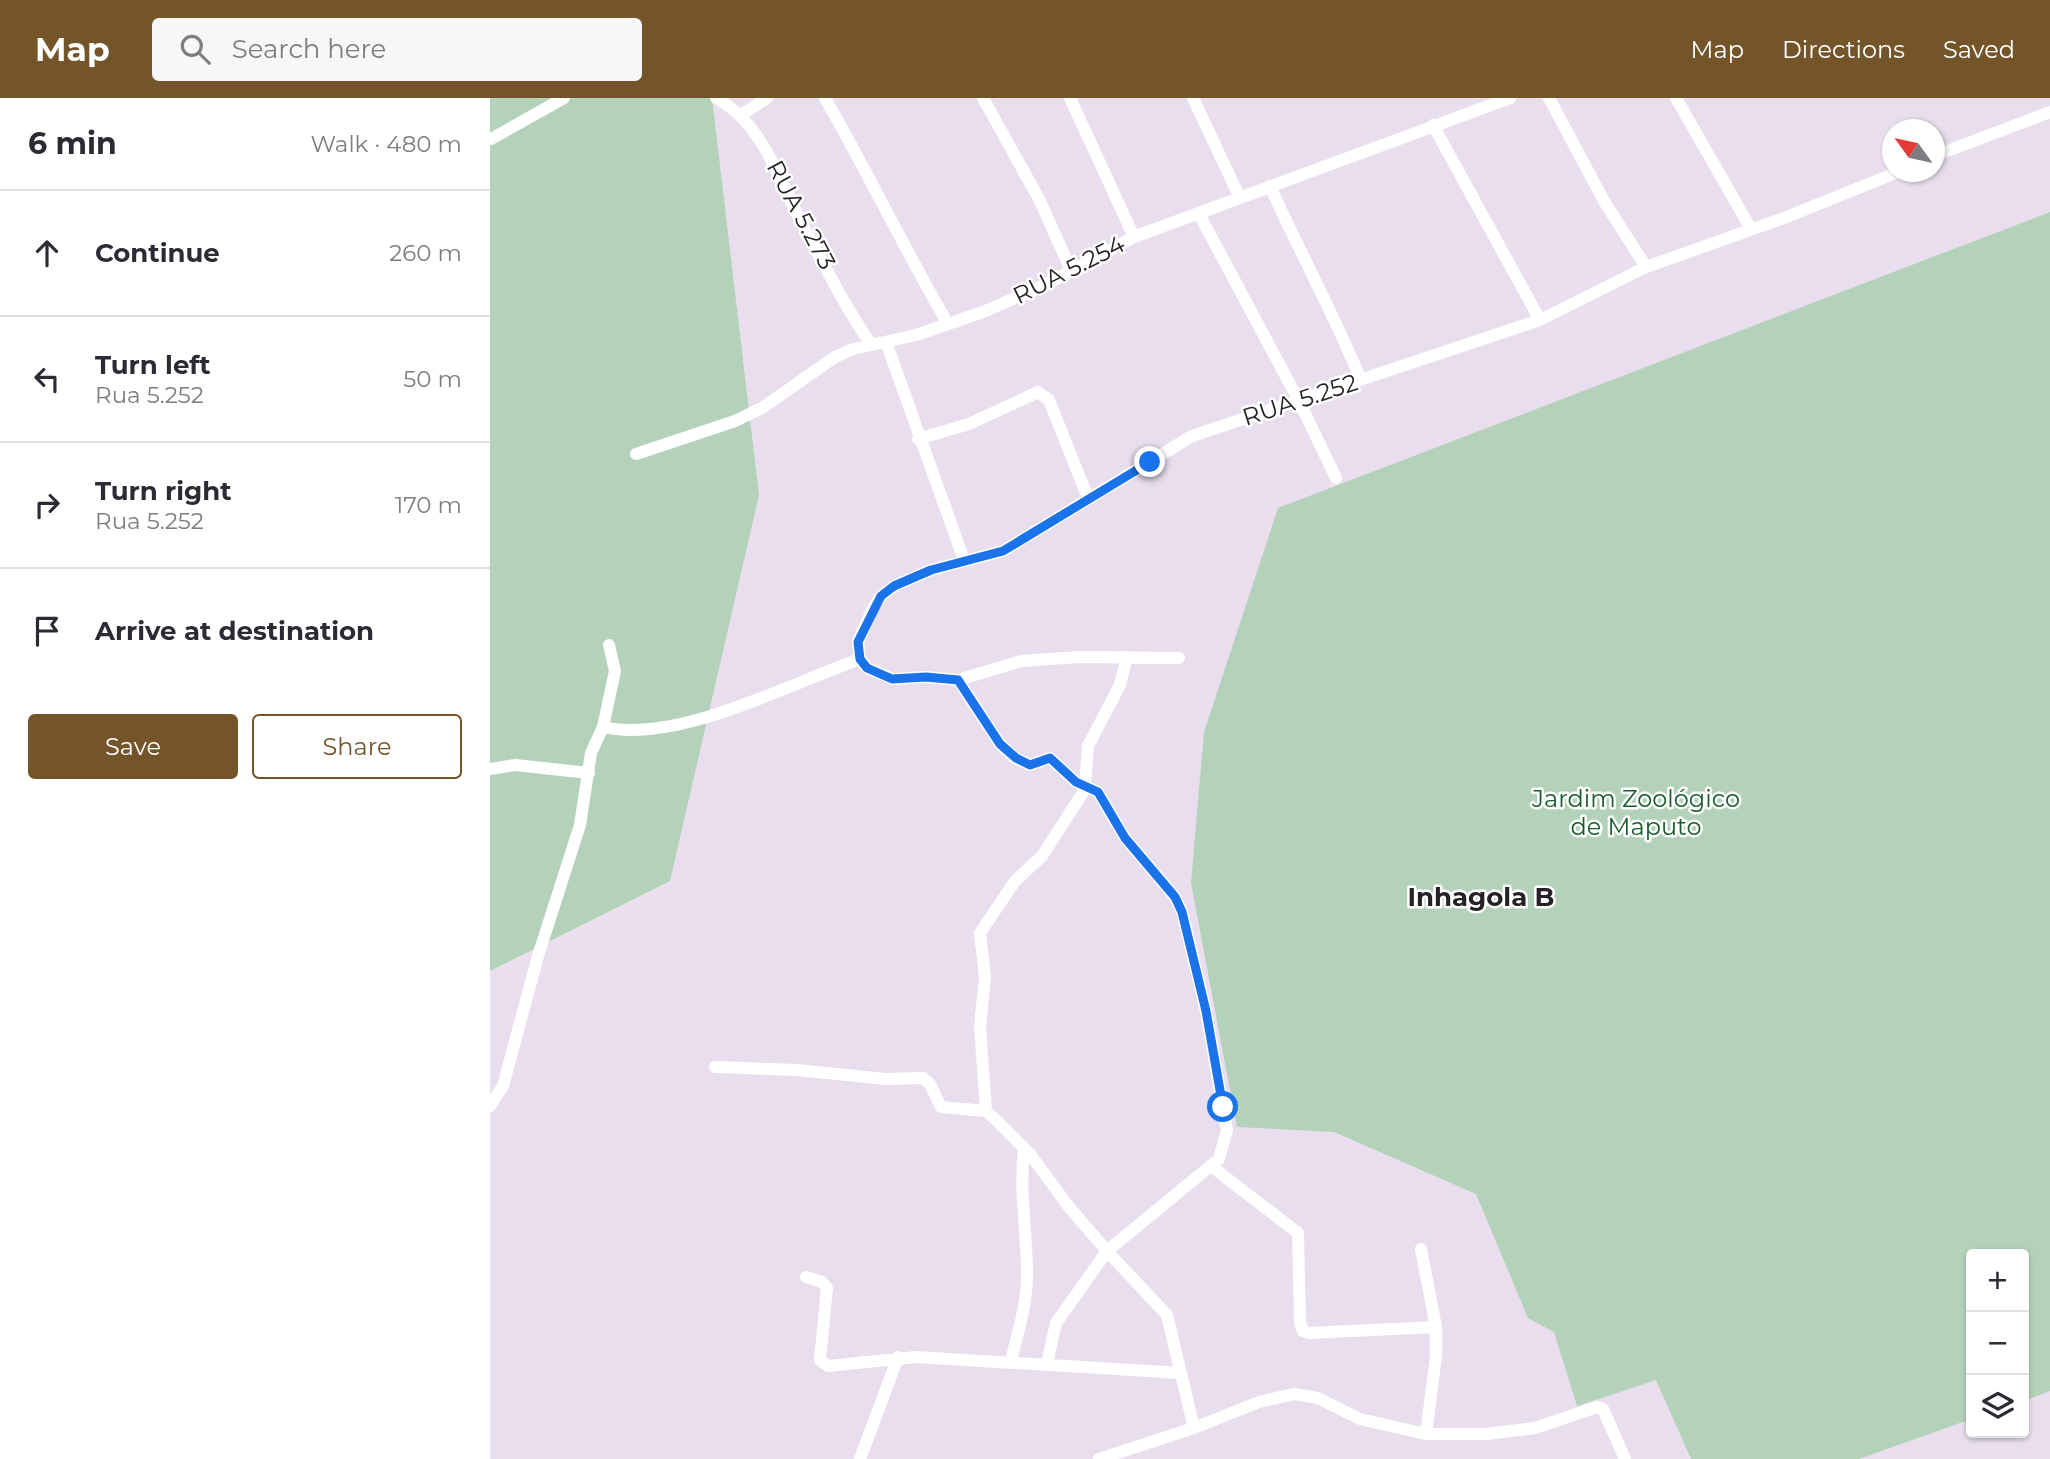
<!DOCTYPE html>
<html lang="en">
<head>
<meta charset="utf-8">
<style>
  :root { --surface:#fff; --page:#f7f7f7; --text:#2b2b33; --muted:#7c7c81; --line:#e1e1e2; --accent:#74552a }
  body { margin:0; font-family:Montserrat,sans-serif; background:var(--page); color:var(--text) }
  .controls { position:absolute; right:21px; bottom:21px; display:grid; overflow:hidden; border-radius:7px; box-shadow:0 2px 5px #0004 }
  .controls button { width:63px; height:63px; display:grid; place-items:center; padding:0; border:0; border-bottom:2px solid var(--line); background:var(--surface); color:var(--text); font:35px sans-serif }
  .compass { position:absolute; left:1392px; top:21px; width:63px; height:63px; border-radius:50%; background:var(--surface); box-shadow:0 2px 5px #0004; rotate:303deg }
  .stop { position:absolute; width:21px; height:21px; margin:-16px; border:5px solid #1a73e8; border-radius:50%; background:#fff }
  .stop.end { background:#1a73e8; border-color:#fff; box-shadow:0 2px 7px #0008 }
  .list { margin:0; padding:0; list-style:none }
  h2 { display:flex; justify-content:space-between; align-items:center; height:91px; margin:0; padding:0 28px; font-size:30px }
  h2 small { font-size:23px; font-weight:400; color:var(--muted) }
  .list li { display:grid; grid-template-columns:46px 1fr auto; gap:21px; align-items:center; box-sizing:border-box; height:126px; padding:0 28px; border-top:2px solid var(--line) }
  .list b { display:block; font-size:26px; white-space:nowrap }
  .list p { margin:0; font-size:23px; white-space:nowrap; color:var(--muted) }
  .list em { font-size:23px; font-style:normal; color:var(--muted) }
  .actions { display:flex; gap:14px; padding:21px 28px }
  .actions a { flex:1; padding:16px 0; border:2px solid var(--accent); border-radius:7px; text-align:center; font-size:24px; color:var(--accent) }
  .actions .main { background:var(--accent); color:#fff }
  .icon { flex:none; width:38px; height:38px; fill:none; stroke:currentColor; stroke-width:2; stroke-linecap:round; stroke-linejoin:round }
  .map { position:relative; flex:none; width:1560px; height:1361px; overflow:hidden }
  header { display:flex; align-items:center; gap:42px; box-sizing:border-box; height:98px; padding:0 35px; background:var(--accent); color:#fff }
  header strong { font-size:33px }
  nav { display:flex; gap:38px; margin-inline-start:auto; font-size:24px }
  .search { width:490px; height:63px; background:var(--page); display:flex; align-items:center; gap:18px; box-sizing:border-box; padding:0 24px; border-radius:7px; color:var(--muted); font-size:26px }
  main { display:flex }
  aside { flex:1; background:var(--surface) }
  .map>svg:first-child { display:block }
  .green { fill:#b4d2b9 }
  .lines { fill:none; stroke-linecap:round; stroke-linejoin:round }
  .minor { stroke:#fff; stroke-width:12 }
  .route { stroke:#1a73e8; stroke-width:9 }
  .labels { text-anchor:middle; stroke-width:5; stroke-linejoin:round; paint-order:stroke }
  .street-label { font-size:24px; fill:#252126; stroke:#fff }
  .park-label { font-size:24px; fill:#175c2d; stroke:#fff }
  .neighbourhood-label { font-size:26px; font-weight:bold; fill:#252126; stroke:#fff }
</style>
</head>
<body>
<header>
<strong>Map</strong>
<div class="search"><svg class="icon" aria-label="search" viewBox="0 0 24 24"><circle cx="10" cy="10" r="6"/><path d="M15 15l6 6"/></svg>Search here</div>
<nav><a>Map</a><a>Directions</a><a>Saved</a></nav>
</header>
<main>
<aside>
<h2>6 min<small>Walk · 480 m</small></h2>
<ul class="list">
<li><svg class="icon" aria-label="ahead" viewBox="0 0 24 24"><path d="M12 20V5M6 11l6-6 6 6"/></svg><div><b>Continue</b></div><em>260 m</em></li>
<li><svg class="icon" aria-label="left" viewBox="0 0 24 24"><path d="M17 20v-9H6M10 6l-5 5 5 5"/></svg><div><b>Turn left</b><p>Rua 5.252</p></div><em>50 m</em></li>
<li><svg class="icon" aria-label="right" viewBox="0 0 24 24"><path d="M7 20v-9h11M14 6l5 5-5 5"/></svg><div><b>Turn right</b><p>Rua 5.252</p></div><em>170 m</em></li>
<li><svg class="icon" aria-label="arrive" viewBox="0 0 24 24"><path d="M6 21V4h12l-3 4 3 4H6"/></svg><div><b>Arrive at destination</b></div></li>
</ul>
<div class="actions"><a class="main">Save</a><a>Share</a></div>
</aside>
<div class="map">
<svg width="1560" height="1361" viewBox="0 0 1560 1361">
  <rect width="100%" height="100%" fill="#e8deed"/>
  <!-- green -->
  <path class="green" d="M0 0H222L269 397 180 783 0 873Z
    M1560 114V1293L1534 1303V1156H1481V1321L1369 1361H1201L1166 1282 1087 1308 1064 1234 1038 1220 986 1096 844 1034 747 1029 701 785 714 634 788 410Z"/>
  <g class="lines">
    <!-- minor -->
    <path class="minor" d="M226 0C274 26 289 83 313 128 335 168 355 209 381 246
      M335 0C378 75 415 152 458 226
      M493 0 549 101 581 172
      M580 0 644 139
      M703 0 750 100
      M1059 0 1114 103 1156 169
      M1186 0 1261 131
      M250 18 277 0
      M943 27 1050 222
      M1 41 74 0
      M1444 58 1560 14
      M780 88C809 153 844 216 871 282
      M709 116 809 303 846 380
      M396 244 474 462
      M428 341 479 326 548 294 559 302 598 400
      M146 356 245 323 272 310 345 259 363 251 426 237 493 214 555 187 644 139 1020 0
      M119 547 125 573 113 629C187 646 299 586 370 561
      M689 560 589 559 531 563 468 582 436 579 403 581 377 570 370 561 368 544 383 510 391 498 404 488 441 472 513 453 702 338 1050 222 1156 169 1294 120 1408 74
      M468 582 510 646 525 660 540 667 560 660 586 684 608 694 635 740 685 799 692 814 716 913 737 1032 729 1061 617 1153 566 1225 557 1265
      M0 671 25 667 99 675
      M225 969 307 972 396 981 433 980 440 986 451 1009 496 1013 504 1020 540 1056 579 1109 617 1153 677 1217 704 1330
      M0 1008 13 988 48 858 90 727 101 655 113 629
      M496 1013 490 929 495 879 490 835 525 783 552 758 592 696 595 687 598 648 630 587 637 559
      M721 1068 808 1135 810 1224 813 1233 819 1235 946 1229
      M931 1151 946 1229V1258L936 1336
      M316 1179 332 1184 337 1190 330 1262 338 1268 426 1259 691 1275
      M521 1263C528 1234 537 1206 537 1177 537 1134 529 1093 534 1051
      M370 1361 408 1259
      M609 1361 704 1330 769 1304 804 1296 828 1300 870 1321 936 1336H996L1045 1330 1107 1309 1113 1311 1135 1361"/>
  </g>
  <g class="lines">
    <!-- route -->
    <path class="route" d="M660 364 513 453 441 472 404 488 391 498 368 544 370 561 377 570 402 581 436 579 468 582 510 646 526 660 540 667 560 660 586 684 608 694 635 740 685 799 692 814 716 913 733 1009"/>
  </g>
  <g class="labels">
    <!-- street labels -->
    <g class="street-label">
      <text transform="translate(311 117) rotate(62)" y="8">RUA 5.273</text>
      <text transform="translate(579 172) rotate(-27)" y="8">RUA 5.254</text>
      <text transform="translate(810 302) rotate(-18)" y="8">RUA 5.252</text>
    </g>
    <!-- park labels -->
    <g class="park-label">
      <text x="1146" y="709">Jardim Zoológico<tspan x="1146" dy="28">de Maputo</tspan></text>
    </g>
    <!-- neighbourhood labels -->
    <g class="neighbourhood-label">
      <text x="991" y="808">Inhagola B</text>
    </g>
  </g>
</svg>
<div class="controls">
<button>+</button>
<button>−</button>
<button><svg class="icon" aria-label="layers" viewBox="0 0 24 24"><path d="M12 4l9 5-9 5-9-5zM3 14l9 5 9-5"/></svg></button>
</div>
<svg class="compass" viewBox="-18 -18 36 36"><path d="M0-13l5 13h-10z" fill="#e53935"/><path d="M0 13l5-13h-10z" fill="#7c7c81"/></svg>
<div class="stop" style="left:733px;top:1009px"></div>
<div class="stop end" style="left:660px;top:364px"></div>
</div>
</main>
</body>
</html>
